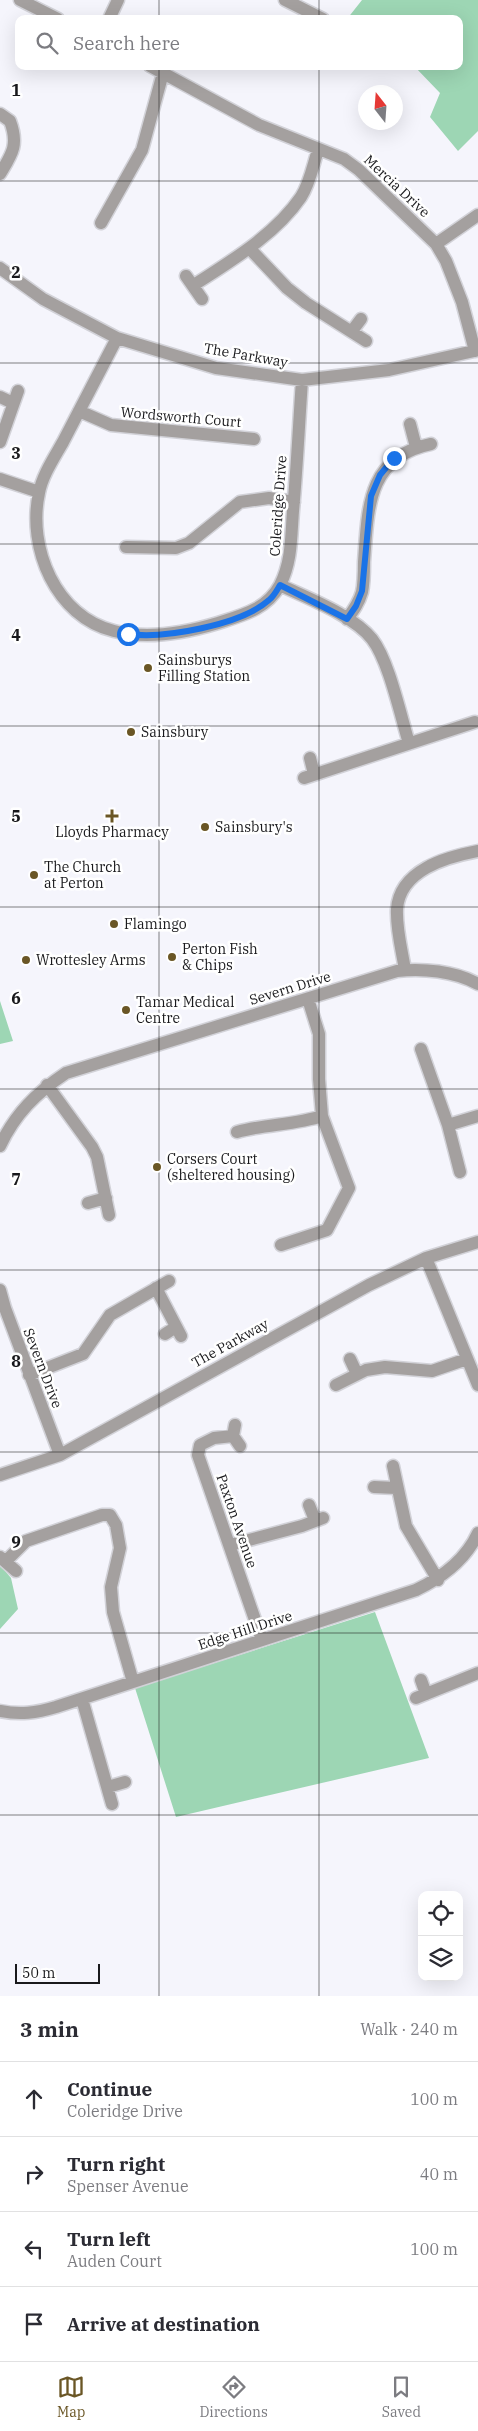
<!DOCTYPE html>
<html lang="en">
<head>
<meta charset="utf-8">
<style>
  :root { --surface:#fff; --page:#f2f2f3; --text:#2b2b33; --muted:#7c7c81; --line:#e1e1e2; --accent:#6a5625 }
  body { margin:0; font-family:"IBM Plex Serif",serif; background:var(--page); color:var(--text) }
  .controls { position:absolute; right:15px; bottom:15px; display:grid; overflow:hidden; border-radius:10px; box-shadow:0 5px 20px #0002 }
  .controls button { width:45px; height:45px; display:grid; place-items:center; padding:0; border:0; border-bottom:1px solid var(--line); background:var(--surface); color:var(--text); font:25px sans-serif }
  .compass { position:absolute; left:358px; top:85px; width:45px; height:45px; border-radius:50%; background:var(--surface); box-shadow:0 5px 20px #0002; rotate:343deg }
  .scale { position:absolute; left:15px; bottom:12px; width:85px; box-sizing:border-box; padding-left:5px; border:2px solid #19191c; border-top:0; font-size:14px; line-height:18px; white-space:nowrap; color:#19191c; -webkit-text-stroke:4px #fff; paint-order:stroke }
  .stop { position:absolute; width:15px; height:15px; margin:-11px; border:4px solid #1a73e8; border-radius:50%; background:#fff }
  .stop.end { background:#1a73e8; border-color:#fff; box-shadow:0 1px 5px #0008 }
  .list { margin:0; padding:0; list-style:none }
  h2 { display:flex; justify-content:space-between; align-items:center; height:65px; margin:0; padding:0 20px; font-size:21px }
  h2 small { font-size:16px; font-weight:400; color:var(--muted) }
  .list li { display:grid; grid-template-columns:32px 1fr auto; gap:15px; align-items:center; box-sizing:border-box; height:75px; padding:0 20px; border-top:1px solid var(--line) }
  .list b { display:block; font-size:19px; white-space:nowrap }
  .list p { margin:0; font-size:16px; white-space:nowrap; color:var(--muted) }
  .list em { font-size:16px; font-style:normal; color:var(--muted) }
  .icon { flex:none; width:28px; height:28px; fill:none; stroke:currentColor; stroke-width:2; stroke-linecap:round; stroke-linejoin:round }
  .map { position:relative; flex:none; width:478px; height:1996px; overflow:hidden }
  .search { position:absolute; background:var(--surface); box-shadow:0 5px 20px #0002; left:15px; right:15px; top:15px; height:55px; display:flex; align-items:center; gap:12px; box-sizing:border-box; padding:0 18px; border-radius:10px; color:var(--muted); font-size:19px }
  .sheet { height:365px; background:var(--surface) }
  nav { display:flex; justify-content:space-around; align-items:center; box-sizing:border-box; height:70px; border-top:1px solid var(--line); background:var(--surface); font-size:14px; color:var(--muted) }
  nav a { display:grid; justify-items:center; gap:2px }
  nav .on { color:var(--accent) }
  .map>svg:first-child { display:block }
  .green { fill:#9dd6b4 }
  .lines { fill:none; stroke-linecap:round; stroke-linejoin:round }
  .minor-casing { stroke:#d2d2d8; stroke-width:15 }
  .minor { stroke:#a4a09f; stroke-width:12 }
  .route { stroke:#1a73e8; stroke-width:6 }
  .grid { fill:none; stroke:#19191c; stroke-width:1; stroke-opacity:0.55 }
  .poi-dot { fill:#6a5625; stroke:#fff; stroke-width:2 }
  .labels { text-anchor:middle; stroke-width:5; stroke-linejoin:round; paint-order:stroke }
  .street-label { font-size:14px; fill:#19191c; stroke:#fff }
  .poi-label { font-size:14px; fill:#19191c; stroke:#fff; text-anchor:start }
  .grid-label { font-size:16px; text-anchor:middle; font-weight:bold; fill:#19191c; stroke:#fff; stroke-width:5; stroke-linejoin:round; paint-order:stroke }
</style>
</head>
<body>
<div class="map">
<svg width="478" height="1996" viewBox="0 0 478 1996">
  <rect width="100%" height="100%" fill="#f5f5fc"/>
  <!-- green -->
  <path class="green" d="M362 0H478V131L458 151 430 117 440 93 414 66H459V19H347Z
    M0 1001 13 1041 0 1044Z
    M0 1565 11 1578 18 1609 0 1629Z
    M375 1612 429 1758 176 1817 135 1688Z"/>
  <g class="lines">
    <!-- minor casing -->
    <g class="minor-casing">
      <path id="minor" d="M20 0 58 19
        M285 0 323 19
        M109 19 118 0
        M150 66 259 125 344 159 359 170 436 244 446 261 462 302 475 351
        M0 114 10 121C19 145 12 154 0 174
        M101 223 142 150 163 73
        M436 244 478 215
        M250 249 287 288 306 303 366 341
        M0 268 43 299 117 338 216 368 302 380 389 370 478 350
        M186 276 202 299
        M194 285C231 261 275 235 301 197 310 183 313 165 318 150
        M352 331 361 319
        M117 338C99 373 81 408 63 442 54 458 42 476 39 493 27 548 56 617 114 631 148 640 185 633 218 623 243 615 267 609 280 585 292 562 291 536 293 511 297 467 299 423 302 380
        M0 397 13 403
        M79 411 111 425 254 439
        M410 424 416 447
        M0 442 18 391
        M0 479 39 492
        M126 547 176 548 189 543 240 502 269 498 294 502
        M280 585C307 598 353 615 372 639 389 661 400 714 409 743
        M347 619C353 611 359 603 362 592 364 583 364 571 364 562 368 508 367 457 431 444
        M310 758 314 774
        M304 778 475 722
        M405 970C402 951 396 929 397 909 400 870 446 857 478 851
        M421 1049 448 1125 460 1172
        M47 1085 92 1147 97 1157 109 1215
        M448 1125 478 1116
        M237 1132C265 1124 295 1125 322 1116
        M0 1146C15 1114 36 1093 66 1073L397 971C422 968 455 971 478 984
        M88 1203 106 1198
        M281 1245 327 1230 349 1188 322 1116 319 1079V1034L308 999
        M426 1258 478 1385
        M156 1288 181 1336
        M0 1290 5 1308 60 1455
        M165 1334 176 1327
        M350 1359 357 1374
        M29 1375 83 1354 110 1315 169 1281
        M336 1385 366 1370 385 1367 432 1371 467 1359
        M235 1425 233 1436 240 1446
        M233 1436 214 1438 200 1445 198 1455 262 1640
        M393 1466 406 1526 438 1580
        M0 1475 60 1455 369 1285 426 1258 478 1242
        M374 1487 396 1488
        M309 1505 315 1520
        M230 1545 302 1526 323 1518
        M0 1557 16 1571
        M6 1561 26 1541 102 1515H110L116 1525 120 1548 111 1587 113 1612 133 1682
        M421 1680 426 1694
        M416 1698 478 1673
        M82 1699 112 1804
        M0 1711C20 1715 36 1713 56 1707L416 1590C441 1578 466 1559 478 1533
        M108 1787 125 1782"/>
    </g>
    <!-- minor -->
    <use href="#minor" class="minor"/>
  </g>
  <g class="lines">
    <!-- route -->
    <path class="route" d="M128 634C164 639 241 625 269 600 274 596 277 590 280 585L347 619 356 606 362 591 371 496 380 475 394 458"/>
  </g>
  <!-- grid -->
  <path class="grid" d="M159 0V19M319 0V19M159 66V1996M319 66V1996M0 181H478M0 363H478M0 544H478M0 726H478M0 907H478M0 1089H478M0 1270H478M0 1452H478M0 1633H478M0 1815H478"/>
  <!-- markers -->
  <g class="poi-dot">
    <circle cx="148" cy="668" r="5"/>
    <circle cx="131" cy="732" r="5"/>
    <path d="M109.5 808.5h5v5h5v5h-5v5h-5v-5h-5v-5h5z"/>
    <circle cx="205" cy="827" r="5"/>
    <circle cx="34" cy="875" r="5"/>
    <circle cx="114" cy="924" r="5"/>
    <circle cx="172" cy="957" r="5"/>
    <circle cx="26" cy="960" r="5"/>
    <circle cx="126" cy="1010" r="5"/>
    <circle cx="157" cy="1167" r="5"/>
  </g>
  <g class="labels">
    <!-- street labels -->
    <g class="street-label">
      <text transform="translate(397 186) rotate(43)" y="5">Mercia Drive</text>
      <text transform="translate(246 355) rotate(10)" y="5">The Parkway</text>
      <text transform="translate(181 417) rotate(5)" y="5">Wordsworth Court</text>
      <text transform="translate(278 506) rotate(-86)" y="5">Coleridge Drive</text>
      <text transform="translate(290 988) rotate(-17)" y="5">Severn Drive</text>
      <text transform="translate(230 1343) rotate(-29)" y="5">The Parkway</text>
      <text transform="translate(43 1368) rotate(69)" y="5">Severn Drive</text>
      <text transform="translate(237 1521) rotate(71)" y="5">Paxton Avenue</text>
      <text transform="translate(245 1630) rotate(-18)" y="5">Edge Hill Drive</text>
    </g>
    <!-- poi labels -->
    <g class="poi-label">
      <text x="158" y="665">Sainsburys<tspan x="158" dy="16">Filling Station</tspan></text>
      <text x="141" y="737">Sainsbury</text>
      <text x="215" y="832">Sainsbury's</text>
      <text x="112" y="837" text-anchor="middle">Lloyds Pharmacy</text>
      <text x="44" y="872">The Church<tspan x="44" dy="16">at Perton</tspan></text>
      <text x="124" y="929">Flamingo</text>
      <text x="182" y="954">Perton Fish<tspan x="182" dy="16">&amp; Chips</tspan></text>
      <text x="36" y="965">Wrottesley Arms</text>
      <text x="136" y="1007">Tamar Medical<tspan x="136" dy="16">Centre</tspan></text>
      <text x="167" y="1164">Corsers Court<tspan x="167" dy="16">(sheltered housing)</tspan></text>
    </g>
  </g>
  <g class="grid-label">
    <text x="16" y="96">1</text>
    <text x="16" y="278">2</text>
    <text x="16" y="459">3</text>
    <text x="16" y="641">4</text>
    <text x="16" y="822">5</text>
    <text x="16" y="1004">6</text>
    <text x="16" y="1185">7</text>
    <text x="16" y="1367">8</text>
    <text x="16" y="1548">9</text>
  </g>
</svg>
<div class="controls">
<button><svg class="icon" aria-label="locate" viewBox="0 0 24 24"><circle cx="12" cy="12" r="6"/><path d="M12 2v4M12 18v4M2 12h4M18 12h4"/></svg></button>
<button><svg class="icon" aria-label="layers" viewBox="0 0 24 24"><path d="M12 4l9 5-9 5-9-5zM3 14l9 5 9-5"/></svg></button>
</div>
<svg class="compass" viewBox="-18 -18 36 36"><path d="M0-13l5 13h-10z" fill="#e53935"/><path d="M0 13l5-13h-10z" fill="#7c7c81"/></svg>
<div class="scale">50 m</div>
<div class="stop" style="left:128px;top:634px"></div>
<div class="stop end" style="left:394px;top:458px"></div>
<div class="search"><svg class="icon" aria-label="search" viewBox="0 0 24 24"><circle cx="10" cy="10" r="6"/><path d="M15 15l6 6"/></svg>Search here</div>
</div>
<section class="sheet">
<h2>3 min<small>Walk · 240 m</small></h2>
<ul class="list">
<li><svg class="icon" aria-label="ahead" viewBox="0 0 24 24"><path d="M12 20V5M6 11l6-6 6 6"/></svg><div><b>Continue</b><p>Coleridge Drive</p></div><em>100 m</em></li>
<li><svg class="icon" aria-label="right" viewBox="0 0 24 24"><path d="M7 20v-9h11M14 6l5 5-5 5"/></svg><div><b>Turn right</b><p>Spenser Avenue</p></div><em>40 m</em></li>
<li><svg class="icon" aria-label="left" viewBox="0 0 24 24"><path d="M17 20v-9H6M10 6l-5 5 5 5"/></svg><div><b>Turn left</b><p>Auden Court</p></div><em>100 m</em></li>
<li><svg class="icon" aria-label="arrive" viewBox="0 0 24 24"><path d="M6 21V4h12l-3 4 3 4H6"/></svg><div><b>Arrive at destination</b></div></li>
</ul>
</section>
<nav>
<a class="on"><svg class="icon" aria-label="map" viewBox="0 0 24 24"><path d="M3 6l6-2 6 2 6-2v14l-6 2-6-2-6 2zM9 4v14M15 6v14"/></svg>Map</a>
<a><svg class="icon" aria-label="directions" viewBox="0 0 24 24"><path d="M12 3l9 9-9 9-9-9zM9 14v-3h6M13 9l2 2-2 2"/></svg>Directions</a>
<a><svg class="icon" aria-label="saved" viewBox="0 0 24 24"><path d="M7 4h10v16l-5-4-5 4z"/></svg>Saved</a>
</nav>
</body>
</html>
